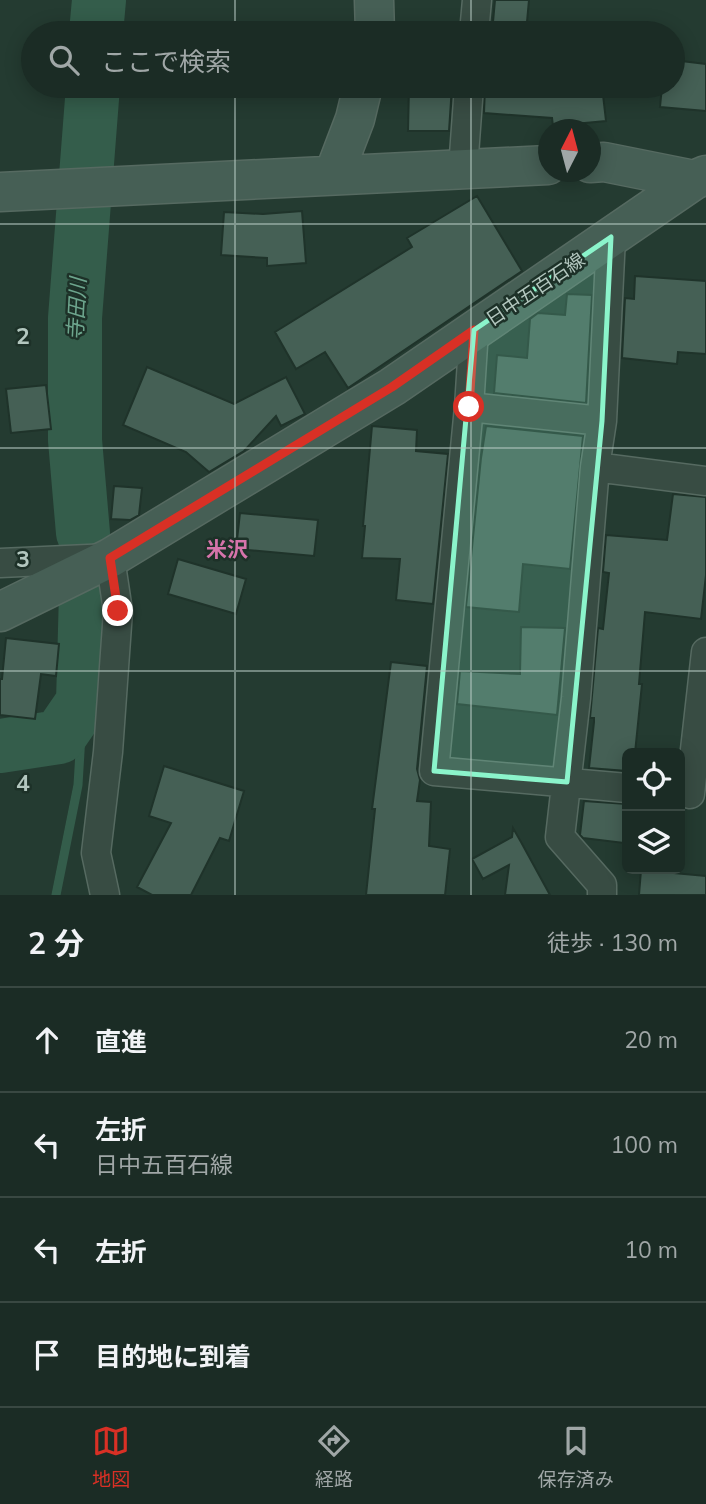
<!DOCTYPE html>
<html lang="ja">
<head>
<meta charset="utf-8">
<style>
  :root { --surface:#1b2c25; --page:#283832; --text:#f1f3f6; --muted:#a0a7a7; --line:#394842; --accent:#d93025 }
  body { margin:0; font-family:Mulish,"Noto Sans JP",sans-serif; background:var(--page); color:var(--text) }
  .controls { position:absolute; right:21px; bottom:21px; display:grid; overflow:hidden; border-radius:10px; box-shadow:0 4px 18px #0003 }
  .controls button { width:63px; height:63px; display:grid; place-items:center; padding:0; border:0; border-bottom:2px solid var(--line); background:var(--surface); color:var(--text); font:35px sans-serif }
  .compass { position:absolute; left:538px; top:119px; width:63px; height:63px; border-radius:50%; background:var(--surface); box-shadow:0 4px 18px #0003; rotate:6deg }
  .stop { position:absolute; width:21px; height:21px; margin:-16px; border:5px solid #d93025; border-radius:50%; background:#fff }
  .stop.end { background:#d93025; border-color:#fff; box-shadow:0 2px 7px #0008 }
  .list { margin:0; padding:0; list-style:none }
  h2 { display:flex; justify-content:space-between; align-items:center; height:91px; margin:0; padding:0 28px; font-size:30px }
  h2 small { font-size:23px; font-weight:400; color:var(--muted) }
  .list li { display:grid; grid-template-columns:46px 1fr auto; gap:21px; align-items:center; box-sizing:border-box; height:105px; padding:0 28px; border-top:2px solid var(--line) }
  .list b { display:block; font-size:26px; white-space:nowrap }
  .list p { margin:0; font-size:23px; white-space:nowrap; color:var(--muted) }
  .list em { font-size:23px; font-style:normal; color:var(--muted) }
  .icon { flex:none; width:38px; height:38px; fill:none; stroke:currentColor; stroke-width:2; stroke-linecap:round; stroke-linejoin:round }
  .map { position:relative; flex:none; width:706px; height:895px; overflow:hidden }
  .search { position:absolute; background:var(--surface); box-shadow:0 4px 18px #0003; left:21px; right:21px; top:21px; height:77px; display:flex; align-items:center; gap:18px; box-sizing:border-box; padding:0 24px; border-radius:38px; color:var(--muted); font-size:26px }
  .sheet { height:511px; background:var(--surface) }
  nav { display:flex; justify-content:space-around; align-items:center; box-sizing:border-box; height:98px; border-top:2px solid var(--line); background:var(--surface); font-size:19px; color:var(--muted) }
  nav a { display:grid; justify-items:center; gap:4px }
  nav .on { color:var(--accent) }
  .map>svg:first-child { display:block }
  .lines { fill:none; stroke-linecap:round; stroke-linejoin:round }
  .stream { stroke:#345d4b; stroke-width:9 }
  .river { stroke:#345d4b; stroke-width:54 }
  .building { fill:#456055; stroke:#1f332a; stroke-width:2 }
  .street-casing { stroke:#566a61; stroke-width:31 }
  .secondary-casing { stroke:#566a61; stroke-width:41 }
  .street { stroke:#384c43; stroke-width:28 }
  .secondary { stroke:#465f55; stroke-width:38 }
  .route { stroke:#d93025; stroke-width:9 }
  .marked { fill:#8bf4cb; fill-opacity:0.2; stroke:#8bf4cb; stroke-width:5; stroke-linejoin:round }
  .grid { fill:none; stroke:#b3c7bf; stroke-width:2; stroke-opacity:0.55 }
  .labels { text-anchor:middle; stroke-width:5; stroke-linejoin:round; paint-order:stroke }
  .street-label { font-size:19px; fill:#b3c7bf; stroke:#1d3128 }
  .water-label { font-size:21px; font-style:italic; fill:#6da58d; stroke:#1d3128 }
  .neighbourhood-label { font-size:21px; font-weight:bold; fill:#d674ab; stroke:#1d3128 }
  .grid-label { font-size:23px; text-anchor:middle; font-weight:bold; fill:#b3c7bf; stroke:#1d3128; stroke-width:5; stroke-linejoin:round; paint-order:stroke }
</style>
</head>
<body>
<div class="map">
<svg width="706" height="895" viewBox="0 0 706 895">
  <rect width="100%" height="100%" fill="#243b31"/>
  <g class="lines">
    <!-- stream -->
    <path class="stream" d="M56 895 78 785 83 702"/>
    <!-- river -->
    <path class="river" d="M96 33 99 0
      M83 533 75 440V318L93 86
      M0 746 59 737 83 702 86 593"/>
  </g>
  <!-- building -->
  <path class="building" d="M495 0H529L526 33H492Z
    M673 60 706 64V111L660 107 662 86H673Z
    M409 86H452L449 131H408Z
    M485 86H602L606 121 553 126 552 118 484 113Z
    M477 196 522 271 348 388 325 352 296 369 275 332 412 247 407 238Z
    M302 211 306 263 267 266V258L221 255 224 212 263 214Z
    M635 276 706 281V354L678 352 677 364 622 358 625 298 634 299Z
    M567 294 592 295 586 403 494 393 497 355 527 358 530 319 538 313 565 315Z
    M147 367 234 404 286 377 305 414 281 426 276 416 244 451 209 472 186 452 123 425Z
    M46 385 51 429 11 433 6 389Z
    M372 426 417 430 416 451 448 454 433 604 396 600 400 559 362 558 365 526H363Z
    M486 426 583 436 570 569 523 564 519 612 466 607 481 458Z
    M114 486 142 488 139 515 130 520 111 519Z
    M673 494 706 497V575L701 619 645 612 639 684H642L635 753H627V771L589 768 594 722V718H590L598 628 603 629 609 573 603 572 606 535 667 540Z
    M240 513 318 520 314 556 236 549Z
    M178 559 246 579 236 614 168 594Z
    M521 627 565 628 557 715 457 704 460 671 520 674Z
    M6 638 59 644 56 676 41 674 35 719 0 715V679H2Z
    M391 662 427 666 417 769 420 780 417 801 431 802 429 846 450 849 445 895H366L375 809H372Z
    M164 766 244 791 229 841 220 838 191 895H152L137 887 171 823 149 816Z
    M584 801 627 804 624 843 583 838 580 835Z
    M513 828 521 842 550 895H505L509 865 483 879 472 859 512 837Z
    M641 870 706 876V895H639Z"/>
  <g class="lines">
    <!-- street casing -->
    <g class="street-casing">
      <path id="street" d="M474 33 477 0
        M463 169 469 86
        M474 330 469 407 602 421
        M469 407 434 771 627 788
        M595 467 706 481
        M0 563 110 558 118 611 108 752 96 853 105 895
        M690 794 706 652
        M602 895V885L560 837 576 698 595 467 602 421 611 237"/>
    </g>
    <!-- secondary casing -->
    <g class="secondary-casing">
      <path id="secondary" d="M374 0 375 33
        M590 163 604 162 694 180
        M334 174 355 119 363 86
        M0 192 548 165
        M0 612 110 558 392 387 694 180 706 175"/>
    </g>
    <!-- street -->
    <use href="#street" class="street"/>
    <!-- secondary -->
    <use href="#secondary" class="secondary"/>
  </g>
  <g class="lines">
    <!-- route -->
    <path class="route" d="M118 611 110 558 392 387 474 330 469 407"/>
  </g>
  <!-- marked area -->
  <path class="marked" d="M611 237 602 421 567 782 434 771 474 330Z"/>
  <!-- grid -->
  <path class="grid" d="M235 0V33M471 0V33M235 86V895M471 86V895M0 224H706M0 448H706M0 671H706"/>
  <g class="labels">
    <!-- street labels -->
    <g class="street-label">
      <text transform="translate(535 289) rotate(-34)" y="7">日中五百石線</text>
    </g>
    <!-- water labels -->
    <g class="water-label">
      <text transform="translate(77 309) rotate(-87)" y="7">寺田川</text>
    </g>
    <!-- neighbourhood labels -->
    <g class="neighbourhood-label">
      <text x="227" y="557">米沢</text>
    </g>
  </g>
  <g class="grid-label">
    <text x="23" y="344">2</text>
    <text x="23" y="567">3</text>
    <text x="23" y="791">4</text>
  </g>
</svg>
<div class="controls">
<button><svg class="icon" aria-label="locate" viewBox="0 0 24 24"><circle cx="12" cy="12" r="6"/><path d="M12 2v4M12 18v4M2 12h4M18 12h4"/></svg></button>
<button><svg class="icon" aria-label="layers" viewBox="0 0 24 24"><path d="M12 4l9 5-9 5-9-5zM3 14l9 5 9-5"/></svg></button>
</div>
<svg class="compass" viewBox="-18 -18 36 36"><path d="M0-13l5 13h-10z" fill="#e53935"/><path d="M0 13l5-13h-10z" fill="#a0a7a7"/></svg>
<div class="stop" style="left:469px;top:407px"></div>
<div class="stop end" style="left:118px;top:611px"></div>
<div class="search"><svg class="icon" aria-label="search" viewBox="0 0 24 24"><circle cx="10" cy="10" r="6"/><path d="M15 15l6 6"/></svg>ここで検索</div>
</div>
<section class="sheet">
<h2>2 分<small>徒歩 · 130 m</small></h2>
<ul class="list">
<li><svg class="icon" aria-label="ahead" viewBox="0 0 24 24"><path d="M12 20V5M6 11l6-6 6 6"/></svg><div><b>直進</b></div><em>20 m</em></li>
<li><svg class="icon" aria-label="left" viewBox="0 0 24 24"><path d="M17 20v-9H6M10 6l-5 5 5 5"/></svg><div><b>左折</b><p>日中五百石線</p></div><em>100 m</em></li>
<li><svg class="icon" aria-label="left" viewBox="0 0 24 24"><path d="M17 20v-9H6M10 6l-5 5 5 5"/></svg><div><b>左折</b></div><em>10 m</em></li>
<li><svg class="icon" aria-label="arrive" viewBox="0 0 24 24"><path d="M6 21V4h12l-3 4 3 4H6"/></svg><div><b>目的地に到着</b></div></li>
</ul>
</section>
<nav>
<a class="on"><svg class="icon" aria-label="map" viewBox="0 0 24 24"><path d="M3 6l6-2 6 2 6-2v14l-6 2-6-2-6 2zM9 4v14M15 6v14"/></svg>地図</a>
<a><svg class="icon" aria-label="directions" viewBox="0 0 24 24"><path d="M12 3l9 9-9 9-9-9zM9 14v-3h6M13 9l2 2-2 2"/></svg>経路</a>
<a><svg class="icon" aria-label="saved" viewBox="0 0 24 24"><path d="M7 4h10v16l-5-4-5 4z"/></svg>保存済み</a>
</nav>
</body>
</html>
